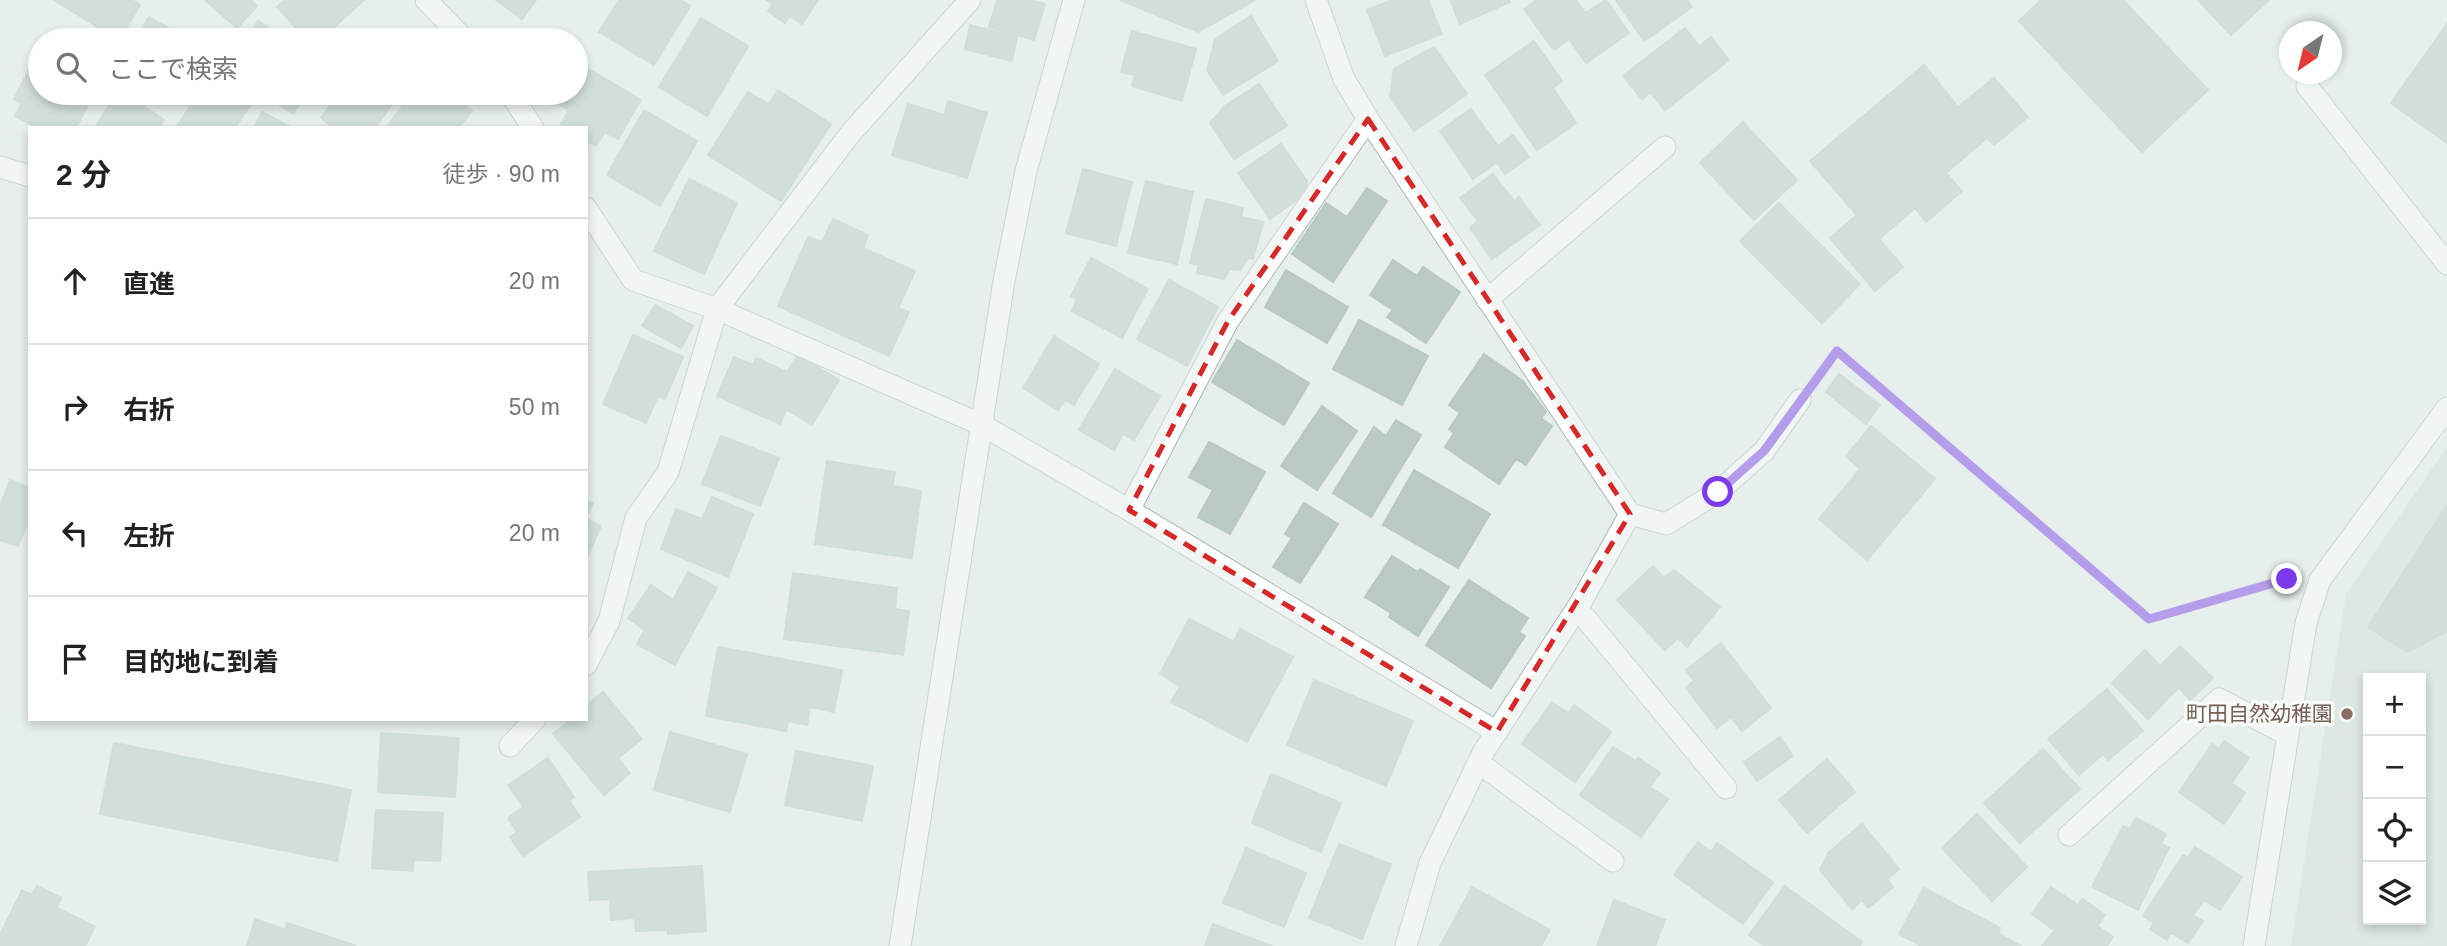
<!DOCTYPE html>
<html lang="ja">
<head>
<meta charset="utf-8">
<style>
  :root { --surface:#fff; --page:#f2f2f2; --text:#222; --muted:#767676; --line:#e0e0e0 }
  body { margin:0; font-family:Helvetica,"Noto Sans JP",sans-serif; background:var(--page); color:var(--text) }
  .controls { position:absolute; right:21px; bottom:21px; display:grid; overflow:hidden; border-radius:0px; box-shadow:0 4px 10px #0003 }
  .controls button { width:63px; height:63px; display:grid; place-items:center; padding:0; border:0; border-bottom:2px solid var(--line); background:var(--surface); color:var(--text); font:35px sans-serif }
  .compass { position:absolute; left:2279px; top:21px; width:63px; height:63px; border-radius:50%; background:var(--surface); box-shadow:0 4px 10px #0003; rotate:215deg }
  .stop { position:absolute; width:21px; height:21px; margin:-16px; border:5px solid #7c3aed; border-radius:50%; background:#fff }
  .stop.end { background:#7c3aed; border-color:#fff; box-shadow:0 2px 7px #0008 }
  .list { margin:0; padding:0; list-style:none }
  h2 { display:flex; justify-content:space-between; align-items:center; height:91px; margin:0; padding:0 28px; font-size:30px }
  h2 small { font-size:23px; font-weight:400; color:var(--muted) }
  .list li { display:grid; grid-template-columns:46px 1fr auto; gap:21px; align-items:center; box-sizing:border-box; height:126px; padding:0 28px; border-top:2px solid var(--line) }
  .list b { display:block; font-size:26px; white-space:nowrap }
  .list em { font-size:23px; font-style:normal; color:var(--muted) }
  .icon { flex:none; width:38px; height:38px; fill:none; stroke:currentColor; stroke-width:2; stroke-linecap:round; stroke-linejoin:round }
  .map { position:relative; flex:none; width:2447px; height:946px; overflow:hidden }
  .search { position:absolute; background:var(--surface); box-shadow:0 4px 10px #0003; left:28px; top:28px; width:560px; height:77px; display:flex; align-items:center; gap:18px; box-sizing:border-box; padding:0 24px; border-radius:38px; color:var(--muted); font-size:26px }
  .panel { position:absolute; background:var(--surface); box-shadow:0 4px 10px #0003; left:28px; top:126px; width:560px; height:595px; border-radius:0px }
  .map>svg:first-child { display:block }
  .built { fill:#d4dfda; fill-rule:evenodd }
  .building { fill:#bbcac4; stroke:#b8c9c2; stroke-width:2 }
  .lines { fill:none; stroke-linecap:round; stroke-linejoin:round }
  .minor-casing { stroke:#a8b8b2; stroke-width:23 }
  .path { stroke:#86b3a5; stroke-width:4.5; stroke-dasharray:3.5 5; stroke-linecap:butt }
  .minor { stroke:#fff; stroke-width:21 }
  .route { stroke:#7c3aed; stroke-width:9 }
  .marked { fill:none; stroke:#d62828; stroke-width:5; stroke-dasharray:14 9; stroke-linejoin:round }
  .education-dot { fill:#8d6e63; stroke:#f7fbf9; stroke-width:2.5 }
  .labels { text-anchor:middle; stroke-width:7; stroke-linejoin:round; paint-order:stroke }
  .education-label { font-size:21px; fill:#785e54; stroke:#f7fbf9; text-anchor:end }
</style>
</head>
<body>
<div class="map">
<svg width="2447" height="946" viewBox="0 0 2447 946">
  <rect width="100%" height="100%" fill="#e6efeb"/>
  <!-- built -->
  <path class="built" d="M2447 447V946H2291L2346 594ZM2368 678H2421V920H2368Z"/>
  <!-- building -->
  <path class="building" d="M54 0H132L140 5 119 40Z
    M205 0H250L257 6 237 28Z
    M286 0H364L320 40H307L277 7Z
    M496 0H536L522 19Z
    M619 0H681L690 6 654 65 599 32Z
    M767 0H818L802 24 790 16 785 23 768 11 773 4Z
    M997 0H1030L1045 4 1034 40 989 27Z
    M1120 0H1255L1198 32Z
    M1392 0H1428L1442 34 1385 56 1367 10Z
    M1450 0H1509L1510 2 1460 24Z
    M1537 0H1576L1585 13 1606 0 1629 33 1586 63 1569 39 1554 50 1524 9Z
    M1616 0H1687L1692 7 1644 41Z
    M2041 0H2123L2208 90 2142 152 2019 21Z
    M2198 0H2269L2231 35Z
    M1251 16 1278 61 1223 95 1207 70 1215 39Z
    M149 17 190 40H136Z
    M701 18 748 46 707 116 659 87Z
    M258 21 287 40H246Z
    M2447 24V143L2391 103Z
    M970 25 1017 37 1012 61 965 49Z
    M1685 28 1699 46 1711 37 1729 60 1665 110 1650 92 1642 99 1623 76Z
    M1132 31 1196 49 1182 101 1132 86 1135 75 1121 72Z
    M1534 41 1562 81 1553 88 1576 123 1537 150 1485 75Z
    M1434 47 1467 94 1414 131 1390 97 1394 69Z
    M579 63 641 100 618 139 605 132 596 146 586 140V128H567L561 124 569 110 555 102 560 93H576V67Z
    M1924 65 1958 107 1994 78 2028 117 1994 145 1987 138 1946 173 1962 191 1926 222 1915 208 1879 239 1903 267 1875 291 1830 238 1857 215 1810 161Z
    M31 66 40 71V93H81L91 99 76 128H37L15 116 22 103 14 99Z
    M1259 84 1287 126 1234 159 1210 123 1225 106Z
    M778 90 831 124 781 201 708 155 748 92 769 104Z
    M117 93H135L145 99 142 105 164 120 159 128H95Z
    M199 93H212L219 97 222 93H246L255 98 235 128H176Z
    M261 93H308L293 114Z
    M339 93H400L375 128H333L321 118Z
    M412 93H447L472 111 459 128H386Z
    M948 101 987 113 967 178 892 155 908 104 944 115Z
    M1471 109 1498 146 1513 135 1529 157 1505 174 1497 162 1473 179 1440 131Z
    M644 110 697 141 660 206 607 175Z
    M262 112 292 128H254Z
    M1743 122 1797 180 1754 220 1700 163Z
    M1281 144 1307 181 1304 195 1270 219 1238 173Z
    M1083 169 1132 182 1116 246 1066 233Z
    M1493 174 1514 201 1519 197 1540 225 1492 259 1470 228 1478 221 1460 198Z
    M689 179 737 203 704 274 654 251Z
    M1146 181 1193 192 1177 264 1128 253Z
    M1367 188 1387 201 1333 282 1292 254 1326 203 1347 217Z
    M1206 199 1243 208 1241 217 1263 222 1253 259 1248 258 1240 270 1230 269 1224 279 1197 273 1199 265 1190 263Z
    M1779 203 1860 284 1822 323 1740 241Z
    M833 219 868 235 863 248 915 271 898 308 909 312 889 356 778 306 808 237 822 242Z
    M1091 258 1148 289 1122 338 1072 311 1077 300 1071 296Z
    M1393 260 1417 276 1423 267 1460 292 1426 343 1387 317 1393 310 1370 295Z
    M1286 270 1348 307 1327 343 1265 307Z
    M1169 280 1218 307 1187 366 1137 339Z
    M655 305 693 326 681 348 642 326Z
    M1359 320 1428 356 1402 405 1333 369Z
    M633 335 683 357 665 399 658 396 646 423 603 404Z
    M1054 336 1099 364 1074 405 1065 400 1058 410 1023 388Z
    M1237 340 1309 383 1284 425 1212 382Z
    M1484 354 1523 381 1546 412 1541 418 1552 426 1526 465 1516 459 1499 484 1445 447 1454 433 1449 429 1460 413 1449 405Z
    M798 355 839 380 812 425 786 409 780 424 717 396 734 357 753 365 756 358 787 372Z
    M1115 369 1160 396 1134 440 1123 434 1114 450 1079 430Z
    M1839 374 1880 405 1866 424 1826 392Z
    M1322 406 1357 431 1317 490 1281 466Z
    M1396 420 1421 435 1371 517 1333 493 1374 427 1386 436Z
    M1871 426 1935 479 1867 560 1819 519 1860 469 1846 456Z
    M721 436 779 458 760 506 702 484Z
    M1209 442 1265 472 1230 534 1198 517 1213 490 1189 477Z
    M827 461 895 472 893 486 921 491 912 558 815 544Z
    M1414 470 1490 514 1458 568 1383 525Z
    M10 480 30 488V517L18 546 0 540V507Z
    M712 497 753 514 728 577 661 549 676 509 702 519Z
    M586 500 593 503 586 519 601 526 586 560Z
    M1304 503 1338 524 1300 583 1273 567 1292 538 1285 534Z
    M2447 505V631L2407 652 2368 627Z
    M1392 556 1418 572 1420 569 1449 587 1418 636 1389 617 1391 613 1365 597Z
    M1653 566 1664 578 1674 570 1720 607 1687 647 1678 638 1665 650 1617 600Z
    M688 572 717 588 675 665 637 644 645 630 628 618 651 585 673 600Z
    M793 573 897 588 895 609 909 611 903 655 784 639Z
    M1469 580 1528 618 1519 632 1525 636 1491 688 1426 645Z
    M1189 619 1234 642 1240 629 1293 657 1247 742 1171 702 1180 686 1160 674Z
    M1721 643 1771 708 1742 731 1731 717 1717 728 1686 688 1694 681 1686 670Z
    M2180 646 2213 678 2190 700 2179 687 2148 719 2112 683 2145 650 2160 666Z
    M718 647 842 670 834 712 810 707 807 725 788 721 786 731 706 716Z
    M1314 680 1413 721 1386 786 1287 745Z
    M2107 689 2143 731 2108 760 2103 754 2079 775 2048 739Z
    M603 692 642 739 618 758 630 773 604 795 553 734 571 719H586V706Z
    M1552 702 1568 713 1574 705 1611 732 1575 782 1522 744Z
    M670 732 747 754 730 812 654 790Z
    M381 733 459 738 455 797 378 792Z
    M1780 737 1793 756 1757 781 1744 762Z
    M2224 741 2249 758 2232 783 2245 793 2224 824 2179 792 2212 744 2219 749Z
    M114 743 351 790 337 861 100 814Z
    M1613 747 1636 761 1638 758 1660 773 1650 787 1668 799 1641 837 1580 795Z
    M2043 749 2080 789 2020 843 1984 803Z
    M796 751 873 766 862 821 785 805Z
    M548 758 574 797 569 801 580 817 523 856 510 837 517 832 508 818 523 807 508 785Z
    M1827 759 1855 792 1807 833 1779 800Z
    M1271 774 1341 803 1321 852 1252 823Z
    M376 810 443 813 440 861 414 860 413 871 372 868Z
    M1977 814 2027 867 1992 901 1942 848Z
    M2136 818 2166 834 2161 844 2169 848 2138 910 2092 887 2123 826 2130 829Z
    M1862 824 1899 869 1887 879 1893 887 1868 908 1862 900 1852 909 1820 870 1828 853Z
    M1698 842 1711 852 1717 843 1773 882 1743 924 1674 875Z
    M1339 844 1391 864 1362 939 1309 918Z
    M2195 847 2242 877 2220 910 2204 900 2193 915 2203 921 2188 943 2171 933 2167 940 2150 929 2154 923 2143 916 2183 855 2188 858Z
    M1246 848 1306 873 1284 927 1223 903Z
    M702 866 706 931 668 934V930L636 931 635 918 611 920 610 899 590 900 588 872Z
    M37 886 61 898 57 908 95 927 85 946H0V935L22 890 32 895Z
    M1785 886 1862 942 1860 946H1765L1749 935Z
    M1472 887 1550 930 1541 946H1440Z
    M2051 887 2078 905 2082 899 2105 915 2097 926 2113 937 2107 946 2043 945 2055 931 2032 914Z
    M1924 888 2000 928 1998 933 2021 946H1922L1899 934Z
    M1614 900 1665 920 1655 946H1597Z
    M255 919 286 930 287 923 356 946H247Z
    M1213 924 1272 946H1205Z"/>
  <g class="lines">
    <!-- minor casing -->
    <g class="minor-casing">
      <path id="minor" d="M426 0 465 40
        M1316 0 1344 79 1368 119 1630 514 1666 524 1718 492 1764 451 1800 400
        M2307 86 2447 264
        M510 93 533 128
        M0 167 30 176
        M586 208 633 280 717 309 982 425 1129 510 1497 732
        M1487 300 1665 147
        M1129 510 1228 321 1368 119
        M1577 608 1726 788
        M586 665 609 621 636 518 668 472 717 309 850 134 970 0
        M510 746 535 719
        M1479 763 1613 861
        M2069 835 2219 699 2288 735
        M900 946 1004 281 1026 171 1074 0
        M1406 946 1430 863 1484 751 1581 602 1630 514
        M2254 946 2306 623 2320 580 2447 408"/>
    </g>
    <!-- path -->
    <path class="path" d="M1821 371 1837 351 2149 619 2279 582"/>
    <!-- minor -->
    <use href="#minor" class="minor"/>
  </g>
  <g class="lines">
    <!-- route -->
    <path class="route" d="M1718 492 1764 451 1837 351 2149 619 2287 579"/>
  </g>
  <!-- marked area -->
  <path d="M0 0H2447V946H0ZM1368 119 1630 514 1497 732 1129 510 1228 321Z" fill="#e6efeb" fill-opacity=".55" fill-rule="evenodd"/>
  <path class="marked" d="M1368 119 1630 514 1497 732 1129 510 1228 321Z"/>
  <!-- markers -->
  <circle class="education-dot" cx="2347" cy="714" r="7"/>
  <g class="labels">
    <!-- education labels -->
    <g class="education-label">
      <text x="2333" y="721">町田自然幼稚園</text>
    </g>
  </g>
</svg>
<div class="controls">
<button>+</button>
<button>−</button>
<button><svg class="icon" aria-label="locate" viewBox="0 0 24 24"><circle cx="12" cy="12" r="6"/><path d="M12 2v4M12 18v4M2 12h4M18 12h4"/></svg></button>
<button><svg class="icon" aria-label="layers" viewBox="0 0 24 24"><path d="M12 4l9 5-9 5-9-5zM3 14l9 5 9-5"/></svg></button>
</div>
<svg class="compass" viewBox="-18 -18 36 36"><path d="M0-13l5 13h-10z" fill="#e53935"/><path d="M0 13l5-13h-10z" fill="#767676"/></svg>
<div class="stop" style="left:1718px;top:492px"></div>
<div class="stop end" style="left:2287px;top:579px"></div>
<div class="search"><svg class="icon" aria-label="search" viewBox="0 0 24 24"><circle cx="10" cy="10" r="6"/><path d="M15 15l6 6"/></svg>ここで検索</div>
<section class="panel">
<h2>2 分<small>徒歩 · 90 m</small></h2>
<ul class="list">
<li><svg class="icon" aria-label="ahead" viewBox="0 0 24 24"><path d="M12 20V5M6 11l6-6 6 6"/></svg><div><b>直進</b></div><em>20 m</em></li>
<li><svg class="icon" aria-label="right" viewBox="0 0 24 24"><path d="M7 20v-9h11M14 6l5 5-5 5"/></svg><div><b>右折</b></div><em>50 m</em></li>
<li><svg class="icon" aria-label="left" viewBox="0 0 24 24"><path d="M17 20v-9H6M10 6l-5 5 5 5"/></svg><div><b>左折</b></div><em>20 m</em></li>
<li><svg class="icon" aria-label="arrive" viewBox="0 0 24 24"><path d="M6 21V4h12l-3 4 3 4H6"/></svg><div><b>目的地に到着</b></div></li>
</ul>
</section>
</div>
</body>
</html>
